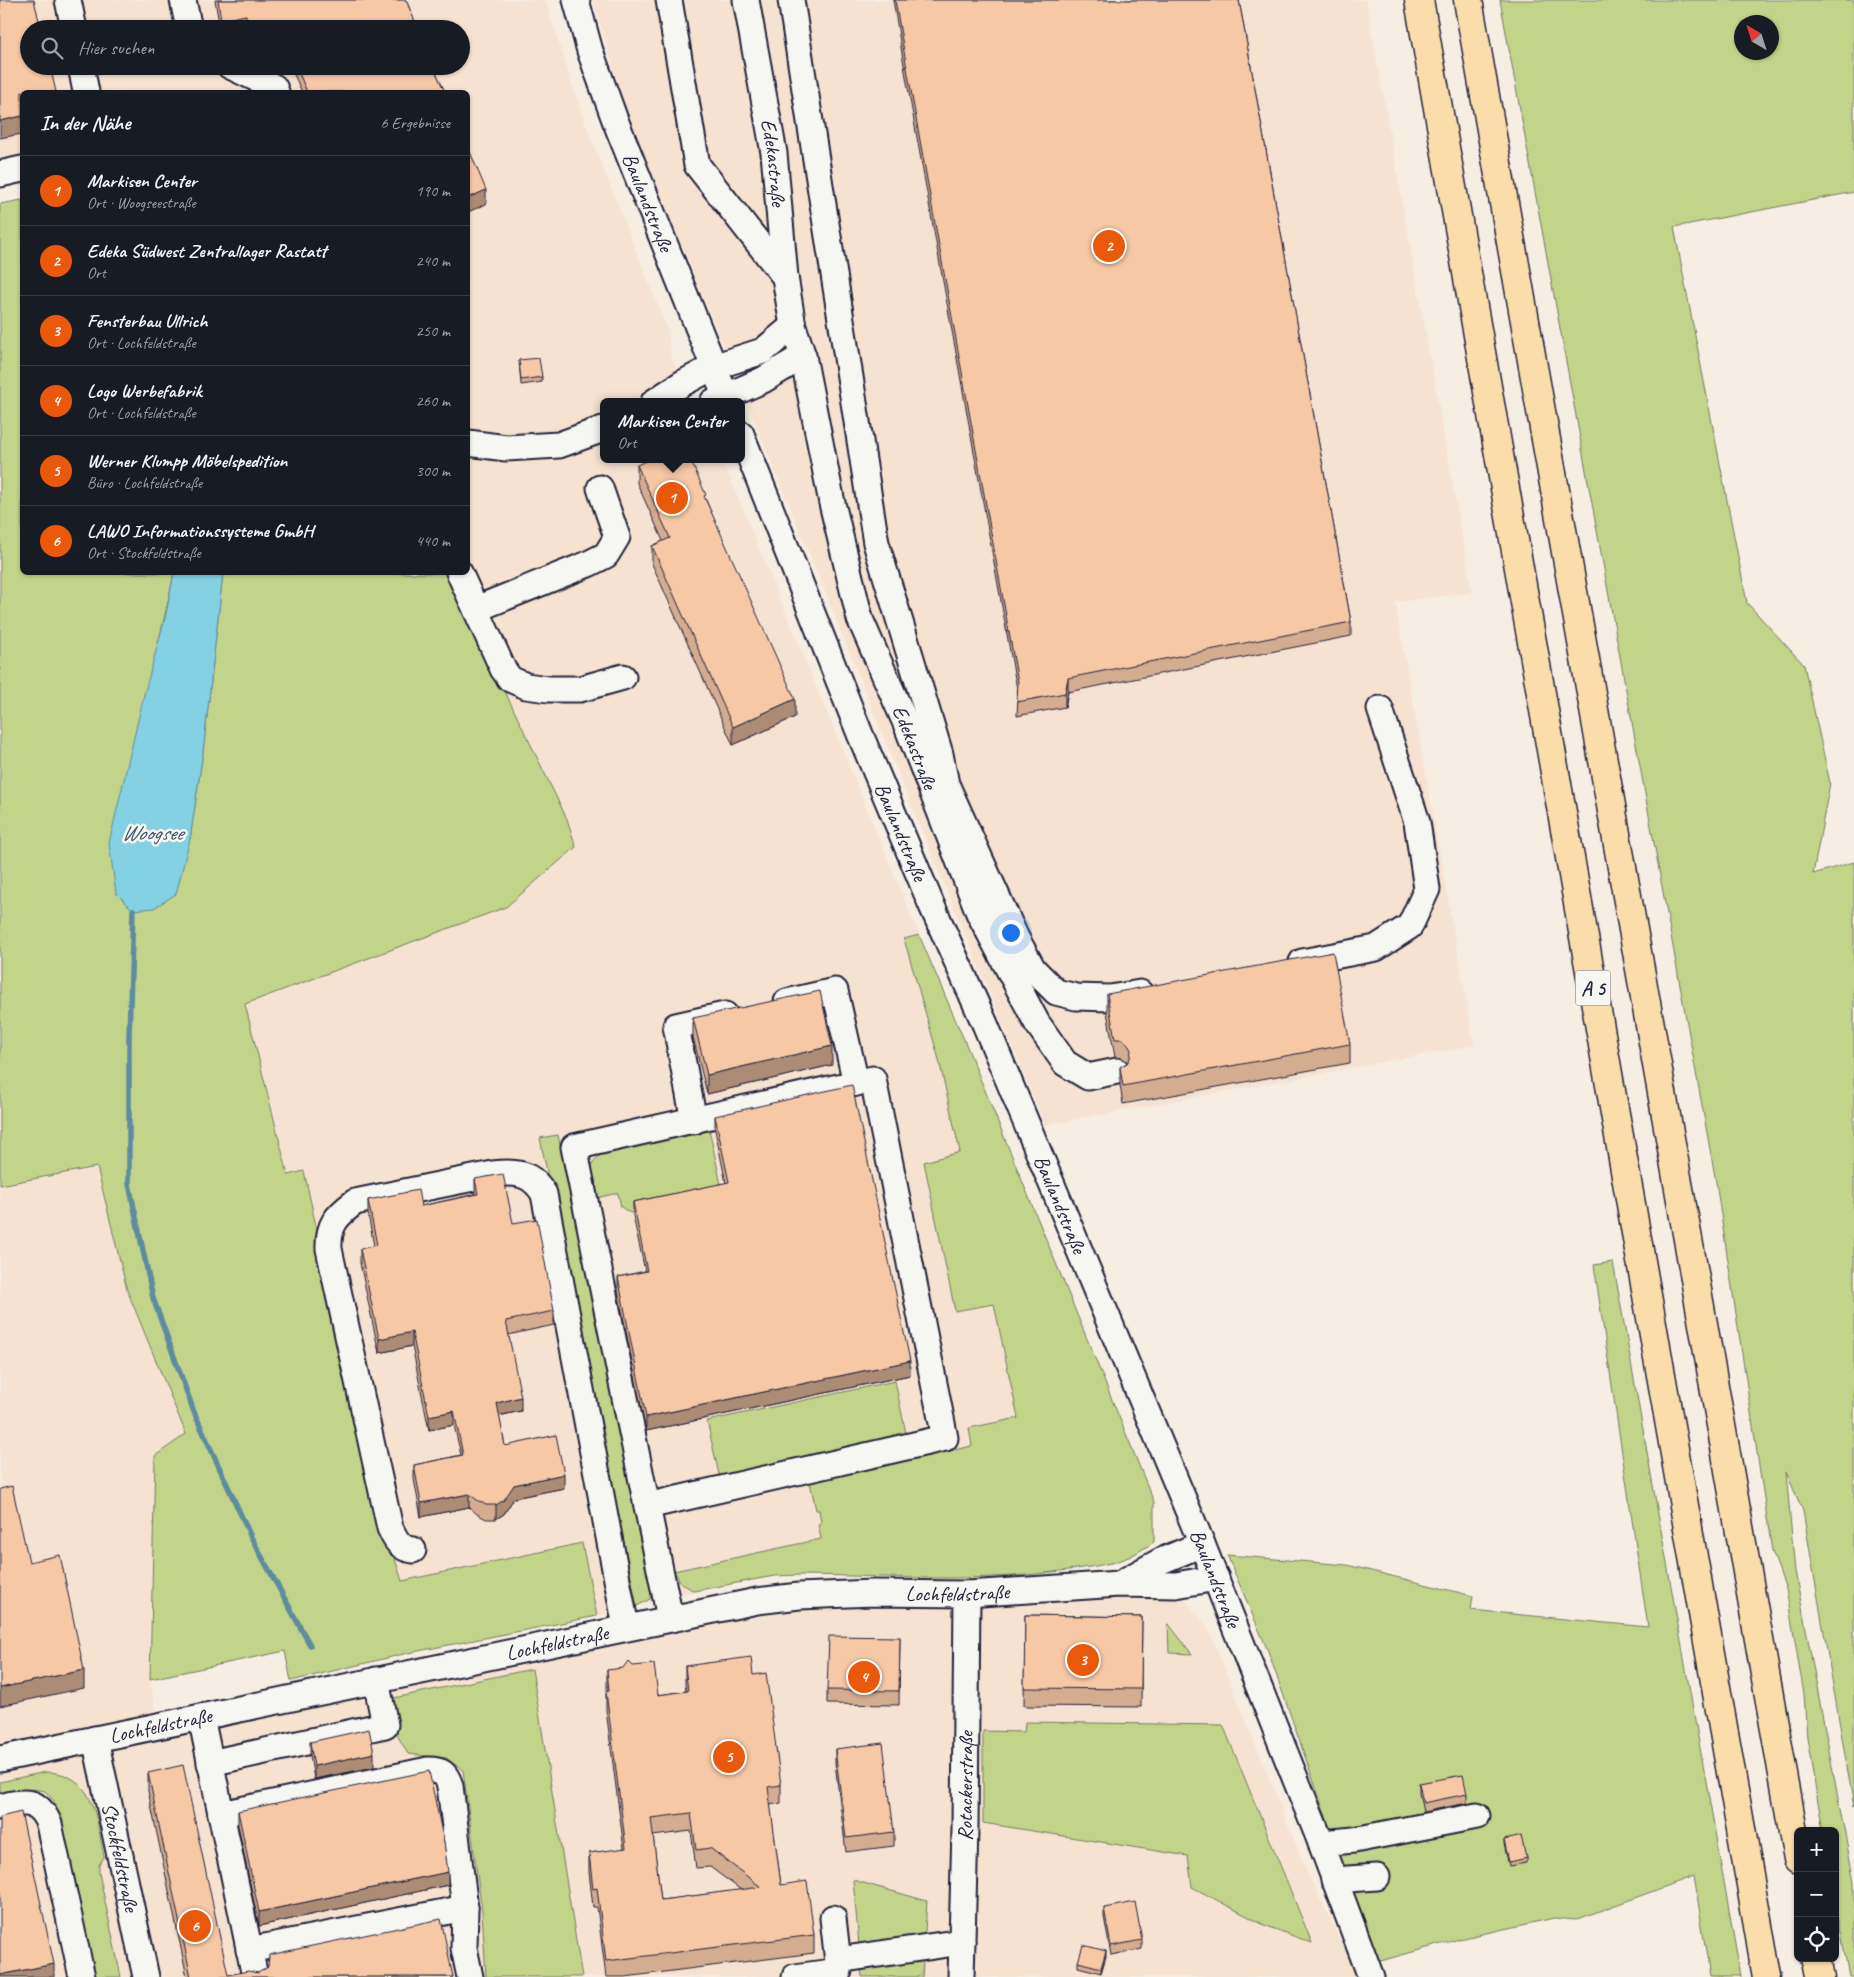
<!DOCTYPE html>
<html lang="de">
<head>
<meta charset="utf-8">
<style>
  :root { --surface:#171b24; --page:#20242c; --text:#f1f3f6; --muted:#9ea1a6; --line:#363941; --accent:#ea580c }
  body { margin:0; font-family:Caveat,sans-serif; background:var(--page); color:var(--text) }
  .controls { position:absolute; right:15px; bottom:15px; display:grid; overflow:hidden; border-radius:8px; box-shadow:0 1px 4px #0004 }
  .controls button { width:45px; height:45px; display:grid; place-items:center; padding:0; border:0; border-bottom:1px solid var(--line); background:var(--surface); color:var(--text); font:25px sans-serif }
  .compass { position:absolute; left:1734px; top:15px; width:45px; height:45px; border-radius:50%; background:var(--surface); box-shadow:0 1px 4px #0004; rotate:321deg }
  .you { position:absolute; left:1010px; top:932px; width:18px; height:18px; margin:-12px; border:4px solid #fff; border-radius:50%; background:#1a73e8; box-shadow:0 0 0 8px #1a73e833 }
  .badge { display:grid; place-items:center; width:32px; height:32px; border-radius:50%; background:var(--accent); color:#fff; font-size:16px; font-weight:700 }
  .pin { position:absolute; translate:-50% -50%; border:2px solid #fff; box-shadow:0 1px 5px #0006 }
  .popup { position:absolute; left:600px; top:398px; width:145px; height:65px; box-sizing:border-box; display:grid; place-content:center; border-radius:8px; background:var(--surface); filter:drop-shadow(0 1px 4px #0005); font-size:16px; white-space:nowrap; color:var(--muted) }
  .popup b { font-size:19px; color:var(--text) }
  .popup::after { content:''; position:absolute; left:50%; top:100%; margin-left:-10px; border:10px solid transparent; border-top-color:var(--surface) }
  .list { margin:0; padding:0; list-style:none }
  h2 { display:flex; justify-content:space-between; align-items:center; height:65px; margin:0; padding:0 20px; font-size:21px }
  h2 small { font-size:16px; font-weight:400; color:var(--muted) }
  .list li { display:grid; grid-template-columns:32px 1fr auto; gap:15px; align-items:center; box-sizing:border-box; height:70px; padding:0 20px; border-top:1px solid var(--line) }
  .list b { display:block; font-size:19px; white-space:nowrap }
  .list p { margin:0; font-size:16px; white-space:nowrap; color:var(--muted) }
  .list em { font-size:16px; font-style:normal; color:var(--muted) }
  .icon { flex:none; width:28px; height:28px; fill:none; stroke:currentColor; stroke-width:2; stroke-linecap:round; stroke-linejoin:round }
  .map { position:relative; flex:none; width:1854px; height:1977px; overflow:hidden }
  .search { position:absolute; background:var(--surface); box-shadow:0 1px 4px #0004; left:20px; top:20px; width:450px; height:55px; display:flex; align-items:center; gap:12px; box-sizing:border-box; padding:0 18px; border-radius:28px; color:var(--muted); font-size:19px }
  .panel { position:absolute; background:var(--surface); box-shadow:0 1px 4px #0004; left:20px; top:90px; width:450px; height:485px; border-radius:8px }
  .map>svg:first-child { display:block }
  .built { fill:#f6e2d1; fill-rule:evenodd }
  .green { fill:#c2d489; stroke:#727b62; fill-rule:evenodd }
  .water { fill:#84d1e3; stroke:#5d8ba0 }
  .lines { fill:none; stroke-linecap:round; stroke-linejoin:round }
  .stream { stroke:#5d8ba0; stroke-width:5.5 }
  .minor-casing { stroke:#22223b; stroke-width:29 }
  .highway-casing { stroke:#22223b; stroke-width:31 }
  .minor { stroke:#f6f6f2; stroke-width:25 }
  .highway { stroke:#fbddab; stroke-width:28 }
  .wall { fill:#d4ac8f; stroke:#22223b; fill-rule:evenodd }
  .shaded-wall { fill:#ad8c74; stroke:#22223b }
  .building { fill:#f7c8a6; stroke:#22223b; fill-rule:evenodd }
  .labels { text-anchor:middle; stroke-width:5; stroke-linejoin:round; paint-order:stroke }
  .shield { fill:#f6f6f2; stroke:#626272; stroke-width:1 }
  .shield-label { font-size:20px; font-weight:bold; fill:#22223b }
  .street-label { font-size:21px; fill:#22223b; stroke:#f6f6f2 }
  .water-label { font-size:22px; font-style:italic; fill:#3f576d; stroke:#f6f6f2 }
</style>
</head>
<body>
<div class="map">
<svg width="1854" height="1977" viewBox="0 0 1854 1977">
  <rect width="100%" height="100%" fill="#f6ede3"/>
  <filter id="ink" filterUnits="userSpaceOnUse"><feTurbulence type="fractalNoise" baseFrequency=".02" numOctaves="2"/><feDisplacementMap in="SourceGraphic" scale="10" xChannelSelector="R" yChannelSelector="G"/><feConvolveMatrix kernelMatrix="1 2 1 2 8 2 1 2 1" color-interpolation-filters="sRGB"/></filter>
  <g filter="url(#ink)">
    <!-- built -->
    <path class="built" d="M0 0H545L582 115 668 331 671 358 691 402H603V459H722L919 935 962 1051 1059 1514 801 1575 774 1576 741 1581 694 1591 597 1616 408 1653 245 1003 506 907 576 847 567 819 447 573 468 572V92H22V182L0 187ZM29 29H461V66H29Z
      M593 0H1366L1472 592 1395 602 1474 1045 1045 1125 904 788 823 587 627 113Z
      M97 1167 127 1290 187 1434 150 1679 160 1738 549 1653 810 1607 967 1594 1182 1596 1208 1628 1310 1879 1359 1977H0V1185Z"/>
    <!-- green -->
    <path class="green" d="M1500 0H1854V192L1674 227 1747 603 1804 665 1830 783 1813 874 1854 862V1807L1803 1511 1786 1472 1795 1571 1854 1882V1977H1849L1835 1900V1831H1823L1807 1738 1804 1694 1786 1589 1772 1551 1716 1182ZM1742 22H1772V52H1742Z
      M22 200V572L174 573C162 634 144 695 130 757L190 839 203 752 223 573H447L567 819 576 847 506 907 245 1004 288 1175 304 1171 375 1497 402 1581 582 1543 597 1616 408 1653 291 1681 285 1651 150 1679 155 1456 186 1434 127 1290 97 1167 0 1185V204Z
      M919 935 968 1049 1154 1502V1542C1144 1548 1135 1555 1124 1559 1104 1566 1082 1568 1061 1571 975 1583 887 1576 801 1575L774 1576 694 1591 681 1583 674 1571 821 1539 818 1524 821 1523 819 1510H816L810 1482 972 1446 969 1428 1018 1418 994 1304 955 1311 924 1162 960 1152 938 1056 904 939Z
      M709 1129 723 1194 630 1213 621 1207 618 1193 596 1198C591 1173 583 1161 611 1150Z
      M558 1135 652 1593 650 1599 637 1606 540 1138Z
      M1613 1262 1741 1977H1710L1694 1876 1575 1920 1554 1918 1459 1939 1377 1962 1268 1651 1227 1555 1347 1565 1473 1596 1471 1610 1648 1627 1594 1265Z
      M895 1381 907 1438 720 1479 707 1421Z
      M1168 1623 1192 1654 1169 1653Z
      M532 1669 582 1977H486L482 1911 463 1770 446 1758 408 1754 393 1728 389 1699Z
      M1025 1722 1223 1725 1312 1943 1264 1925 1192 1887 1188 1856 983 1823V1731L1024 1732Z
      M45 1772C95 1772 96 1818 104 1857L99 1865V1873L121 1977H92L54 1801 45 1791 33 1789 0 1796V1782Z
      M853 1880 927 1901 922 1977H862Z"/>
    <!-- water -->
    <path class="water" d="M174 573H223L203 752 190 839 176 894 154 908 133 910 116 893 109 843 144 695 166 614Z"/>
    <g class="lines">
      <!-- stream -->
      <path class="stream" d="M133 910 129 1036V1184L153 1298 194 1412 251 1537 310 1645"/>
      <!-- minor casing -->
      <g class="minor-casing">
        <g id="minor">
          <path d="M68 0 74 29"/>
          <path d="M183 0 189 29"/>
          <path id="s1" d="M576 0 590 51 615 120 728 402"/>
          <path d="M669 0 697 165 785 277"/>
          <path id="s2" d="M746 0 774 153 785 277 793 326 803 356 832 503 860 619 907 726 979 913 1037 1023 1065 1063 1088 1077 1117 1071"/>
          <path d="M791 0 876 543 940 754 946 784 1016 938 1033 969 1056 992 1076 997 1110 998 1140 993"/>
          <path d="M81 66 86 92"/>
          <path d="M230 66 274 87 276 92"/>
          <path d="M0 174 22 169"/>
          <path d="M654 402 683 383 713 367 763 351 793 326"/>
          <path d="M713 402 763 380 803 356"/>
          <path id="s3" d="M741 434 860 734 932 906 985 1024 1202 1544 1321 1843 1371 1977"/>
          <path d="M468 443 506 448 559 445 603 429"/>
          <path d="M459 572 503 669 510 679 526 686 548 689H580L623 677"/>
          <path d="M476 609 588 564 606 555 617 537 600 488"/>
          <path d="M1302 962 1376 948 1410 926 1427 889 1417 822 1380 709"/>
          <path d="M694 1121 676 1026 725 1015"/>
          <path d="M647 1506 574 1147 856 1083 835 991 787 1002"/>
          <path d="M413 1550C400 1549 395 1539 390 1528L329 1249C328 1225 336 1216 355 1202L493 1174C516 1171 532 1173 544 1194L626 1627"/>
          <path d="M1121 1583 1161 1561 1202 1544"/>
          <path d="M670 1618 647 1506 945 1438 873 1079 856 1083"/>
          <path d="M201 1717 255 1977"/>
          <path id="s4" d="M95 1739 146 1977"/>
          <path id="s5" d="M0 1759 757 1601 799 1596 873 1593 967 1594 1119 1584 1176 1585 1216 1578"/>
          <path d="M210 1763 385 1725 376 1680"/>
          <path d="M0 1807C25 1801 38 1798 49 1824L82 1977"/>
          <path d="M221 1814 428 1770C442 1770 446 1773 450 1786L465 1908 464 1948 470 1977"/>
          <path d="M1321 1843 1354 1840 1477 1816"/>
          <path d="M1334 1880 1377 1877"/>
          <path d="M249 1950 465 1908"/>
          <path d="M838 1960 962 1942"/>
          <path d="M795 1977 839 1971 833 1918"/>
          <path id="s6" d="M961 1977 965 1829 967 1594"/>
        </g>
      </g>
      <!-- highway casing -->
      <g class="highway-casing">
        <path id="highway" d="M1419 0 1767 1977
          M1468 0 1798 1859
          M1815 1958 1819 1977"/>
      </g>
      <!-- minor -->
      <use href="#minor" class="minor"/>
      <!-- highway -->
      <use href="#highway" class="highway"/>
    </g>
    <!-- wall -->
    <path class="wall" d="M215 0H406L418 29H220Z
      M893 0H1239L1351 622V636L1068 692 1065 707 1017 716 1018 695 906 77Z
      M264 66H286L279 73Z
      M290 66H433L445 92H302Z
      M519 360 542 377V382L521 385Z
      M637 465 706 500 795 717 733 745 652 564V546L663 541 637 483Z
      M1107 994 1350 1044V1063L1123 1104 1120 1085V1067L1128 1062 1122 1058 1115 1057 1107 1012Z
      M693 1018 832 1065 707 1094 693 1037Z
      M715 1116 910 1375 646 1431 618 1291V1277L645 1271 633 1216V1202L726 1183 715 1130Z
      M475 1179 513 1223 554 1311V1325L508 1335 521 1411 499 1416 505 1446 564 1488 514 1498 504 1514 496 1519H486L477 1514 469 1507 421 1517 414 1479V1465L461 1455 454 1425 429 1430 412 1346 379 1353 360 1263V1249L374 1246 368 1214V1200L421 1206 475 1194Z
      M1025 1615 1142 1617 1141 1707 1024 1706Z
      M900 1637 899 1705 827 1704V1690Z
      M685 1666 753 1675 781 1785V1803L770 1805 781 1885 814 1935V1953L625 1977H606L597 1907H593L589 1872V1853L624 1849 606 1710V1692H607V1670L658 1695 686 1691 685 1684ZM691 1831 696 1868 710 1867 741 1890 661 1900 653 1836Z
      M310 1742 374 1767 314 1779 310 1756Z
      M835 1749 894 1832V1846L846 1852 835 1763Z
      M148 1773 228 1975 258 1973 453 1977H187L148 1791Z
      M1419 1783 1467 1794V1803L1423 1812 1419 1793Z
      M238 1811 448 1885 259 1926 238 1825Z
      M1504 1840 1526 1858V1863L1509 1866 1504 1844Z
      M1104 1908 1142 1940V1949L1111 1955 1104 1917Z
      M1106 1956 1101 1973 1078 1967V1962Z"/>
    <!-- shaded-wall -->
    <path class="shaded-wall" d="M279 66H286L279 73Z
      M22 116V134L0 138V121Z
      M486 190V204L468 212V198Z
      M1068 678V692L1065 707V693Z
      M795 699V717L733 745V727Z
      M832 1046V1065L707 1094V1075Z
      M412 1332V1346L379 1353V1339Z
      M910 1361V1375L646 1431V1417Z
      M521 1397V1411L497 1416V1403Z
      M454 1411V1425L429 1430V1416Z
      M564 1474V1488L514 1498 504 1514 496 1519V1505L514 1485Z
      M469 1494V1507L421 1517V1503Z
      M84 1670V1688L0 1706V1688Z
      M374 1753V1767L314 1779V1766Z
      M448 1872V1885L259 1926V1912Z
      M1106 1951V1956L1101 1973V1968Z
      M54 1964V1977H0V1975Z"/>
    <!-- building -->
    <path class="building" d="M0 0H34L41 29H29V66H50L56 92H22V116L0 121Z
      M218 0H406L418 29H248L246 15 221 20Z
      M895 0H1239L1351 622 1068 678 1065 693 1017 702 1018 682 906 63Z
      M296 66H433L445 92H307Z
      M468 147 486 190 468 198Z
      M539 358 542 377 521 380 519 360Z
      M650 459H690L706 495 704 496 795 699 733 727 652 546 670 538 637 465Z
      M1333 952 1350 1044 1123 1086 1120 1067 1127 1063 1130 1058 1131 1050 1127 1043 1122 1039H1115L1107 994Z
      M820 991 832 1046 707 1075 693 1018Z
      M852 1085 910 1361 646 1417 618 1277 647 1271 633 1202 729 1182 715 1116Z
      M503 1174 513 1223 537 1219 554 1311 506 1321 521 1397 497 1403 505 1446 556 1435 564 1474 514 1485 504 1500 496 1505H486L477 1500 469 1494 421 1503 414 1465 463 1455 454 1411 429 1416 412 1332 379 1339 360 1249 377 1245 368 1200 418 1190 421 1206 478 1194 475 1179Z
      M12 1486 29 1562 60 1555 84 1670 0 1688V1489Z
      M1025 1615 1142 1617 1141 1689 1024 1688Z
      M829 1636 900 1637 899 1691 827 1690Z
      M751 1657 753 1675 766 1673 781 1785 768 1787 781 1885 807 1881 814 1935 606 1961 597 1888 593 1889 589 1853 626 1848 606 1692 609 1691 607 1670 623 1668 628 1661 633 1666 654 1664 658 1695 688 1691 685 1666ZM691 1813 696 1850 710 1848 761 1887 661 1900 651 1818Z
      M369 1729 374 1753 314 1766 310 1742Z
      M883 1743 894 1832 846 1838 835 1749Z
      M183 1765 228 1975 248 1971 258 1973 268 1967 269 1955 441 1919 453 1977H191L148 1773Z
      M429 1771 444 1842 448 1872 259 1912 238 1811Z
      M1463 1775 1467 1794 1423 1803 1419 1783Z
      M21 1812 54 1964 0 1975V1817Z
      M1521 1836 1526 1858 1509 1862 1504 1840Z
      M1135 1902 1142 1940 1111 1946 1104 1908Z
      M1083 1945 1106 1951 1101 1968 1078 1962Z"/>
  </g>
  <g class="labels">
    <!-- shield labels -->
    <rect class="shield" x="1575.5" y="970.5" width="35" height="35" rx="4"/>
    <g class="shield-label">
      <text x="1593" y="995">A 5</text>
    </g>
    <!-- street labels -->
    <g class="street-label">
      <text dy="7" stroke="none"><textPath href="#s2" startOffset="165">Edekastraße</textPath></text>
      <text dy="7" stroke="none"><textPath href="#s1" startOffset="215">Baulandstraße</textPath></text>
      <text dy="7" stroke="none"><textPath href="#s2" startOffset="770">Edekastraße</textPath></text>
      <text dy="7" stroke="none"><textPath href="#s3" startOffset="429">Baulandstraße</textPath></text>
      <text dy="7" stroke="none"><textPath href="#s3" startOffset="834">Baulandstraße</textPath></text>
      <text dy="7" stroke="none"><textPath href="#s3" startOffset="1239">Baulandstraße</textPath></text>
      <text dy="7" stroke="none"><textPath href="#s5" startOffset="974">Lochfeldstraße</textPath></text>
      <text dy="7" stroke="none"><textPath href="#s5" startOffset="569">Lochfeldstraße</textPath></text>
      <text dy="7" stroke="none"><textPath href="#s5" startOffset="164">Lochfeldstraße</textPath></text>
      <text dy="7" stroke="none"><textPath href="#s6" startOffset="191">Rotackerstraße</textPath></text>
      <text dy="7" stroke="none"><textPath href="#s4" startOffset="121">Stockfeldstraße</textPath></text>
    </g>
    <!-- water labels -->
    <g class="water-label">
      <text x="152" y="840">Woogsee</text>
    </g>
  </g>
</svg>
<div class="controls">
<button>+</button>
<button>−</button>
<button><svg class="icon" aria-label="locate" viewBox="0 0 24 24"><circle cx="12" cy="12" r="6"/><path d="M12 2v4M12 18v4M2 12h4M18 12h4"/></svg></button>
</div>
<svg class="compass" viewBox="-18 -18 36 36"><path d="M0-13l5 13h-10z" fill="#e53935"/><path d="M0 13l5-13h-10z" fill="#9ea1a6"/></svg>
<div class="you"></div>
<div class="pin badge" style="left:672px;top:498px">1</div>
<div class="popup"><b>Markisen Center</b>Ort</div>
<div class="pin badge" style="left:1109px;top:246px">2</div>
<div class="pin badge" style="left:1083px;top:1660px">3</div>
<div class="pin badge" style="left:864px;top:1677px">4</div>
<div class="pin badge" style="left:729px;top:1757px">5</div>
<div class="pin badge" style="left:195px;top:1926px">6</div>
<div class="search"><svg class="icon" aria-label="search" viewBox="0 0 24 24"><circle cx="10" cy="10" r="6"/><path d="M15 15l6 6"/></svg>Hier suchen</div>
<section class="panel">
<h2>In der Nähe<small>6 Ergebnisse</small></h2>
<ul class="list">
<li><span class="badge">1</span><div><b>Markisen Center</b><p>Ort · Woogseestraße</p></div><em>190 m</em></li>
<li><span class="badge">2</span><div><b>Edeka Südwest Zentrallager Rastatt</b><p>Ort</p></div><em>240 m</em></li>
<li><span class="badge">3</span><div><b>Fensterbau Ullrich</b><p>Ort · Lochfeldstraße</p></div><em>250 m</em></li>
<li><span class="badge">4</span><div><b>Logo Werbefabrik</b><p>Ort · Lochfeldstraße</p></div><em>260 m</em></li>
<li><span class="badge">5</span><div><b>Werner Klumpp Möbelspedition</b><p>Büro · Lochfeldstraße</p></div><em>300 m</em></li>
<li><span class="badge">6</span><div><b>LAWO Informationssysteme GmbH</b><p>Ort · Stockfeldstraße</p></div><em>440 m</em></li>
</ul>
</section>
</div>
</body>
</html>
